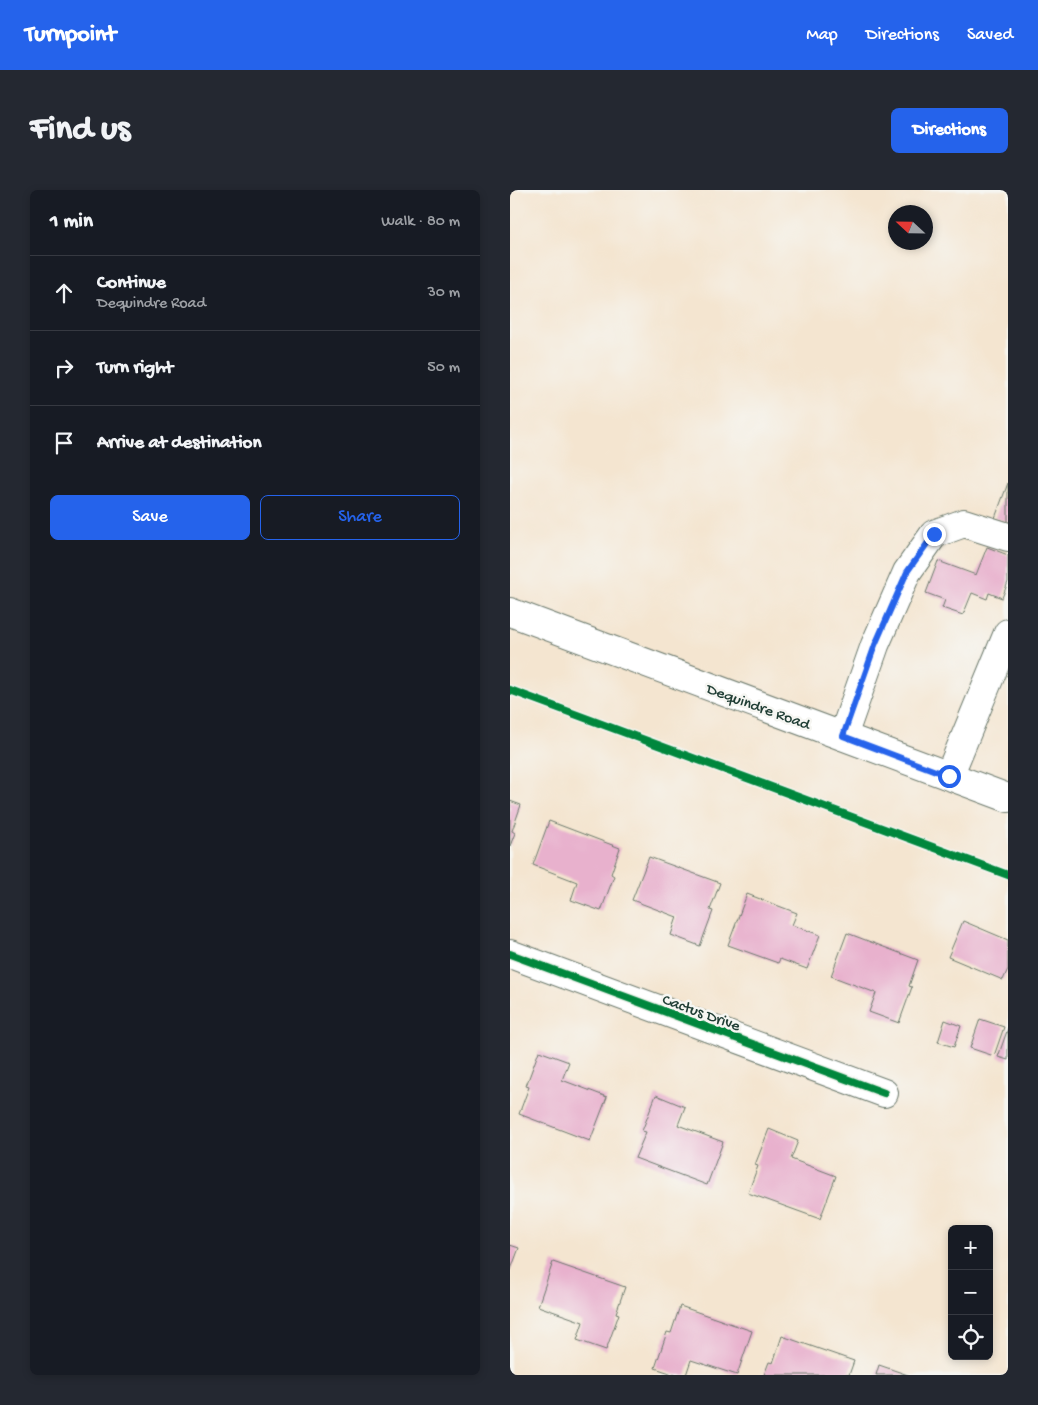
<!DOCTYPE html>
<html lang="en">
<head>
<meta charset="utf-8">
<style>
  :root { --surface:#171b24; --page:#242831; --text:#f1f3f6; --muted:#9ea1a6; --line:#363941; --accent:#2563eb }
  body { margin:0; font-family:"Gochi Hand",sans-serif; background:var(--page); color:var(--text) }
  .controls { position:absolute; right:15px; bottom:15px; display:grid; overflow:hidden; border-radius:8px; box-shadow:0 2px 8px #0003 }
  .controls button { width:45px; height:45px; display:grid; place-items:center; padding:0; border:0; border-bottom:1px solid var(--line); background:var(--surface); color:var(--text); font:25px sans-serif }
  .compass { position:absolute; left:378px; top:15px; width:45px; height:45px; border-radius:50%; background:var(--surface); box-shadow:0 2px 8px #0003; rotate:292deg }
  .stop { position:absolute; width:15px; height:15px; margin:-11px; border:4px solid #2563eb; border-radius:50%; background:#fff }
  .stop.end { background:#2563eb; border-color:#fff; box-shadow:0 1px 5px #0008 }
  .list { margin:0; padding:0; list-style:none }
  h2 { display:flex; justify-content:space-between; align-items:center; height:65px; margin:0; padding:0 20px; font-size:21px }
  h2 small { font-size:16px; font-weight:400; color:var(--muted) }
  .list li { display:grid; grid-template-columns:32px 1fr auto; gap:15px; align-items:center; box-sizing:border-box; height:75px; padding:0 20px; border-top:1px solid var(--line) }
  .list b { display:block; font-size:19px; white-space:nowrap }
  .list p { margin:0; font-size:16px; white-space:nowrap; color:var(--muted) }
  .list em { font-size:16px; font-style:normal; color:var(--muted) }
  .actions { display:flex; gap:10px; padding:15px 20px }
  .actions a { flex:1; padding:11px 0; border:1px solid var(--accent); border-radius:8px; text-align:center; font-size:18px; color:var(--accent) }
  .actions .main { background:var(--accent); color:#fff }
  .icon { flex:none; width:28px; height:28px; fill:none; stroke:currentColor; stroke-width:2; stroke-linecap:round; stroke-linejoin:round }
  .map { position:relative; flex:none; width:498px; height:1185px; overflow:hidden; border-radius:8px }
  header { display:flex; align-items:center; gap:30px; box-sizing:border-box; height:70px; padding:0 25px; background:var(--accent); color:#fff }
  header strong { font-size:24px }
  nav { display:flex; gap:28px; margin-inline-start:auto; font-size:18px }
  .intro { display:flex; align-items:center; justify-content:space-between; box-sizing:border-box; height:120px; padding:0 30px }
  h1 { margin:0; font-size:35px }
  .button { padding:12px 22px; border-radius:8px; background:var(--accent); color:#fff; font-size:18px; font-weight:700 }
  main { display:flex; gap:30px; padding:0 30px }
  aside { flex:1; background:var(--surface); border-radius:8px; box-shadow:0 2px 8px #0003 }
  .map>svg:first-child { display:block }
  .building { fill:#e8b1cd }
  .lines { fill:none; stroke-linecap:round; stroke-linejoin:round }
  .minor-casing { stroke:#6a786b; stroke-width:30 }
  .major-casing { stroke:#6a786b; stroke-width:30 }
  .minor { stroke:#fff; stroke-width:28 }
  .major { stroke:#fff; stroke-width:28 }
  .cycleway-casing { stroke:#f6f6f2; stroke-width:11 }
  .cycleway { stroke:#00873e; stroke-width:8 }
  .route { stroke:#2563eb; stroke-width:6 }
  .labels { text-anchor:middle; stroke-width:5; stroke-linejoin:round; paint-order:stroke }
  .street-label { font-size:16px; fill:#1f3d34; stroke:#f6f6f2 }
</style>
</head>
<body>
<header>
<strong>Turnpoint</strong>
<nav><a>Map</a><a>Directions</a><a>Saved</a></nav>
</header>
<div class="intro"><h1>Find us</h1><a class="button">Directions</a></div>
<main>
<aside>
<h2>1 min<small>Walk · 80 m</small></h2>
<ul class="list">
<li><svg class="icon" aria-label="ahead" viewBox="0 0 24 24"><path d="M12 20V5M6 11l6-6 6 6"/></svg><div><b>Continue</b><p>Dequindre Road</p></div><em>30 m</em></li>
<li><svg class="icon" aria-label="right" viewBox="0 0 24 24"><path d="M7 20v-9h11M14 6l5 5-5 5"/></svg><div><b>Turn right</b></div><em>50 m</em></li>
<li><svg class="icon" aria-label="arrive" viewBox="0 0 24 24"><path d="M6 21V4h12l-3 4 3 4H6"/></svg><div><b>Arrive at destination</b></div></li>
</ul>
<div class="actions"><a class="main">Save</a><a>Share</a></div>
</aside>
<div class="map">
<svg width="498" height="1185" viewBox="0 0 498 1185">
  <rect width="100%" height="100%" fill="#f6f6f2"/>
  <filter id="ink" filterUnits="userSpaceOnUse"><feTurbulence type="fractalNoise" baseFrequency=".02" numOctaves="2"/><feDisplacementMap in="SourceGraphic" scale="10" xChannelSelector="R" yChannelSelector="G"/><feConvolveMatrix kernelMatrix="1 2 1 2 8 2 1 2 1" color-interpolation-filters="sRGB"/></filter>
  <filter id="wash" filterUnits="userSpaceOnUse"><feTurbulence type="fractalNoise" baseFrequency=".0096" numOctaves="4" result="noise"/><feDisplacementMap in="SourceGraphic" scale="20" xChannelSelector="R" yChannelSelector="G"/><feGaussianBlur stdDeviation="1.12" result="paint"/><feColorMatrix in="noise" values="0 0 0 0 0 0 0 0 0 0 0 0 0 0 0 0 0 1.4 0 .05"/><feComposite in="paint" operator="in"/></filter>
  <g filter="url(#wash)">
    <rect width="100%" height="100%" fill="#f4e5d0"/>
    <g id="blocks">
      <!-- building -->
      <path class="building" d="M498 293V332L485 328Z
        M477 357 498 365V392L492 408 479 403 477 409 462 403 453 425 432 418 435 410 416 403 428 371 466 385Z
        M0 611 11 615 2 641 5 643 0 656Z
        M39 631 110 658 101 684 104 686 91 721 61 710 67 692 23 675Z
        M139 667 210 693 200 720 203 721 190 756 161 745 167 727 122 710Z
        M237 704 287 723 282 735 310 745 297 779 270 769 268 773 218 755Z
        M453 731 498 750V779L493 790 438 767Z
        M337 743 408 770 399 796 402 797 389 833 359 822 366 803 321 786Z
        M470 829 494 837 484 866 460 858Z
        M435 830 451 836 444 857 428 852Z
        M498 838V870L488 867Z
        M29 861 59 872 52 890 97 907 80 951 9 924 19 897 16 896Z
        M146 905 175 917 168 935 213 952 197 995 125 968 136 942 132 941Z
        M259 939 288 951 281 969 326 986 310 1029 238 1003 248 976 245 975Z
        M0 1055 9 1058 0 1082Z
        M43 1072 115 1097 106 1123 109 1124 96 1160 67 1150 73 1132 28 1116Z
        M170 1116 242 1141 227 1185 181 1170 176 1185H166L145 1178 157 1142 161 1143Z
        M272 1146 344 1171 339 1185H254L259 1172 263 1173Z
        M369 1175 398 1185H366Z"/>
    </g>
  </g>
  <g filter="url(#ink)">
    <use href="#blocks" fill-opacity="0" stroke="#6a786b" stroke-width="1"/>
    <g class="lines">
      <!-- minor casing -->
      <g class="minor-casing">
        <path id="minor" d="M333 546 365 455 397 382 424 344 454 333 498 347
          M439 586 498 443
          M0 764 374 903"/>
      </g>
      <!-- major casing -->
      <g class="major-casing">
        <path id="major" d="M0 422 498 608"/>
      </g>
      <!-- minor -->
      <use href="#minor" class="minor"/>
      <!-- major -->
      <use href="#major" class="major"/>
      <!-- cycleway casing -->
      <g class="cycleway-casing">
        <path id="cycleway" d="M0 500 498 685
          M0 764 374 903"/>
      </g>
      <!-- cycleway -->
      <use href="#cycleway" class="cycleway"/>
    </g>
  </g>
  <g class="lines" filter="url(#ink)">
    <!-- route -->
    <path class="route" d="M424 344 397 382 365 455 333 546 439 586"/>
  </g>
  <g class="labels">
    <!-- street labels -->
    <g class="street-label">
      <text transform="translate(249 515) rotate(20)" y="6">Dequindre Road</text>
      <text transform="translate(192 821) rotate(20)" y="6">Cactus Drive</text>
    </g>
  </g>
</svg>
<div class="controls">
<button>+</button>
<button>−</button>
<button><svg class="icon" aria-label="locate" viewBox="0 0 24 24"><circle cx="12" cy="12" r="6"/><path d="M12 2v4M12 18v4M2 12h4M18 12h4"/></svg></button>
</div>
<svg class="compass" viewBox="-18 -18 36 36"><path d="M0-13l5 13h-10z" fill="#e53935"/><path d="M0 13l5-13h-10z" fill="#9ea1a6"/></svg>
<div class="stop" style="left:439px;top:586px"></div>
<div class="stop end" style="left:424px;top:344px"></div>
</div>
</main>
</body>
</html>
